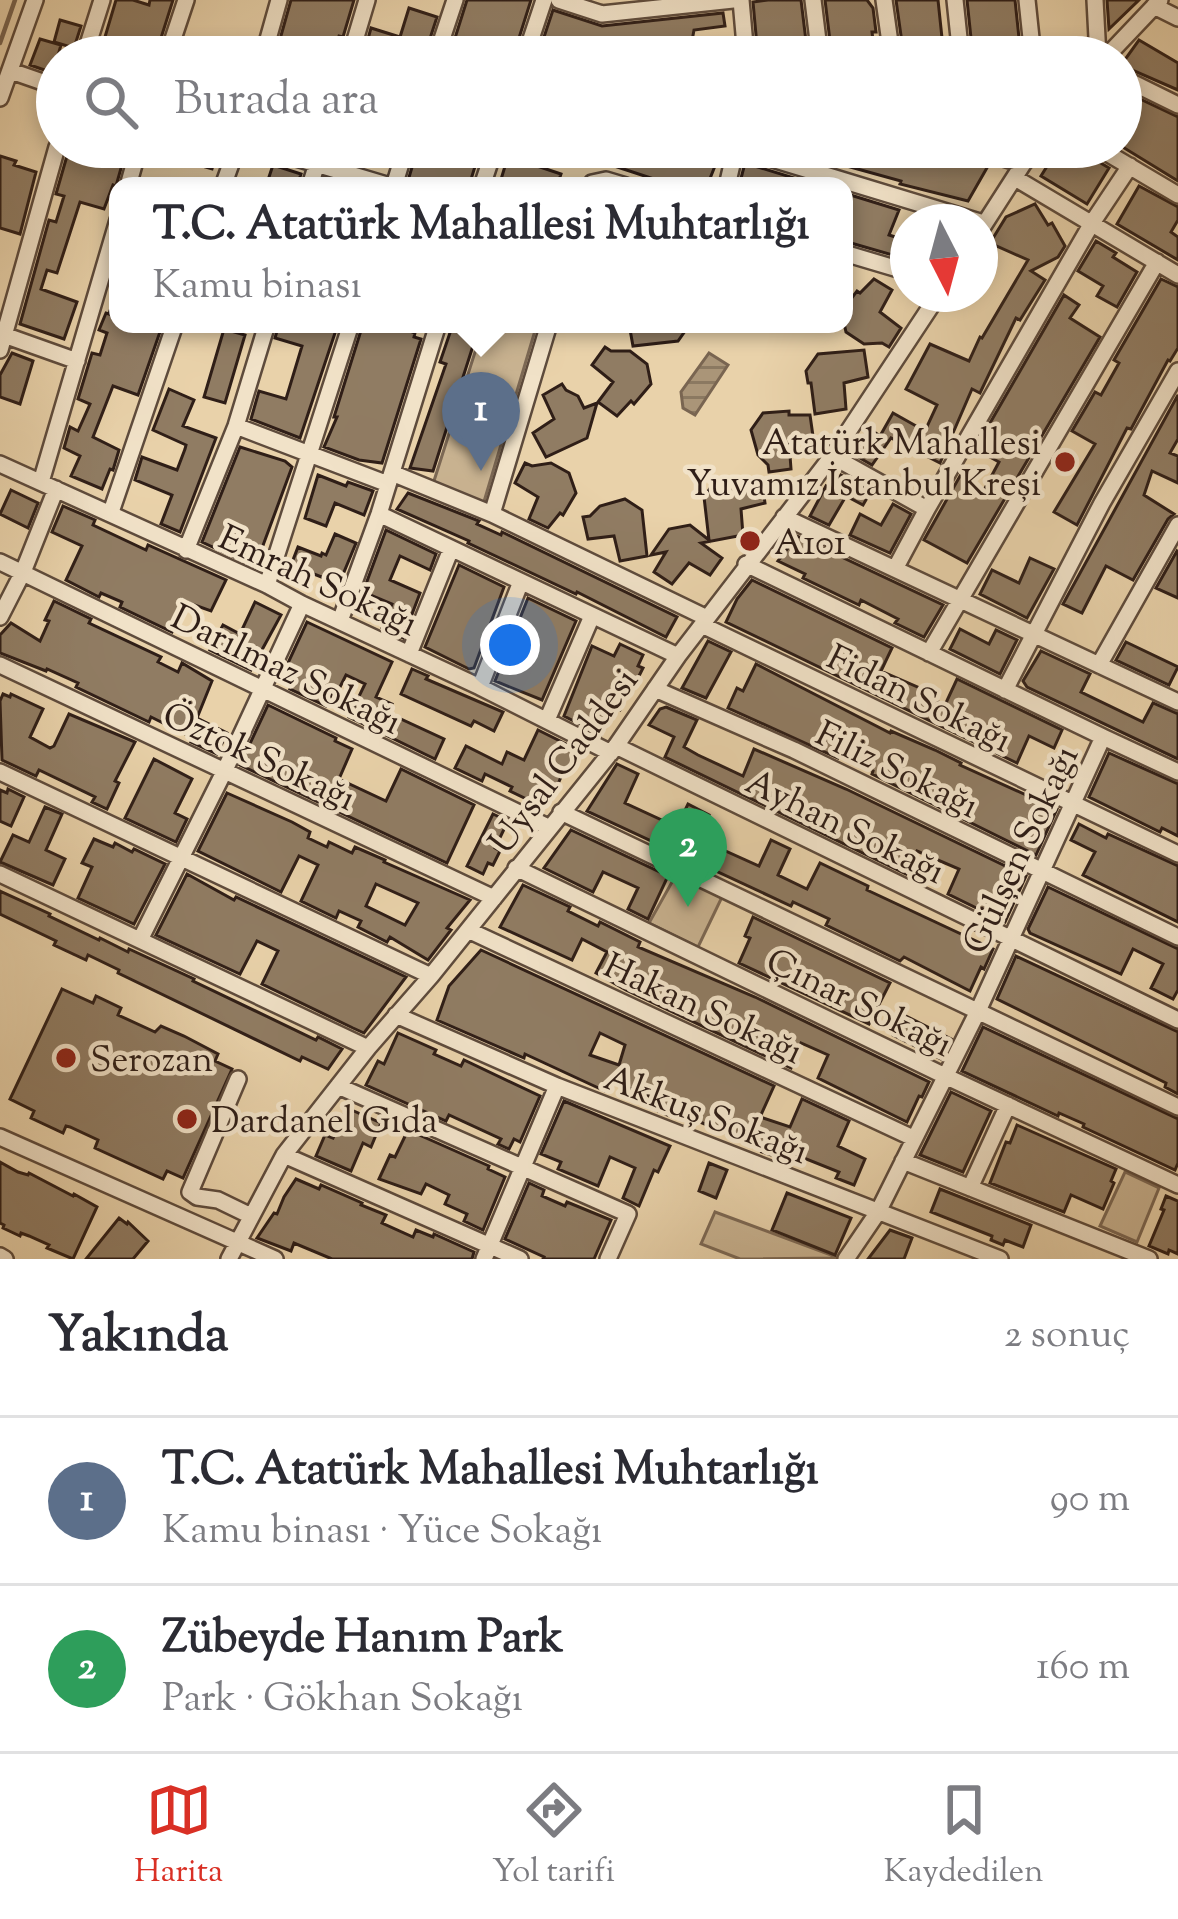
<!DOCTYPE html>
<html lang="tr">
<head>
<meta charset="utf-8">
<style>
  :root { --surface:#fff; --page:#f7f7f7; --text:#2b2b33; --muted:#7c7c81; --line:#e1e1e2; --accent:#d93025 }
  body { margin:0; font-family:"Sorts Mill Goudy",serif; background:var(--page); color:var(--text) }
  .compass { position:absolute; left:890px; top:204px; width:108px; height:108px; border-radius:50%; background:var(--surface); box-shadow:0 6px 18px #0003; rotate:174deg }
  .you { position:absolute; left:510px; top:645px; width:42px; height:42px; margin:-30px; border:9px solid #fff; border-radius:50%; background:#1a73e8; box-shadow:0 0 0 18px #1a73e833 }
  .badge { display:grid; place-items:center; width:78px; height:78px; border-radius:50%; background:var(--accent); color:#fff; font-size:39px; font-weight:700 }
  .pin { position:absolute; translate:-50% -99px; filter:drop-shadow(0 3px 6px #0008) }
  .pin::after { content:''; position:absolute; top:63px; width:42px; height:36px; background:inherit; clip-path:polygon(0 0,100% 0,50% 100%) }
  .popup { position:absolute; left:109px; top:177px; width:744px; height:156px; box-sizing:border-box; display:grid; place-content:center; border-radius:24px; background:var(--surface); filter:drop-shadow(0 3px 9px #0005); font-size:39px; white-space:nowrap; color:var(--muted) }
  .popup b { font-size:45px; color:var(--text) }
  .popup::after { content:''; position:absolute; left:50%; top:100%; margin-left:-24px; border:24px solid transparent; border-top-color:var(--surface) }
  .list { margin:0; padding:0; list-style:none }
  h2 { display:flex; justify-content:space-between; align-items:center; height:156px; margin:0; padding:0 48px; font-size:51px }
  h2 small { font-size:39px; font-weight:400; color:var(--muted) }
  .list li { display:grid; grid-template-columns:78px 1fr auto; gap:36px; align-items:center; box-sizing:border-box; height:168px; padding:0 48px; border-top:3px solid var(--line) }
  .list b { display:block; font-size:45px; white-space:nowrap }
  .list p { margin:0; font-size:39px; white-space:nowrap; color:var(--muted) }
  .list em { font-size:39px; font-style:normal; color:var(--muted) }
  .icon { flex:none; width:66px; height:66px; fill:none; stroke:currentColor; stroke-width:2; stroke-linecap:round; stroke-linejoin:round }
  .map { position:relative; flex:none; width:1178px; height:1259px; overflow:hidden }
  .search { position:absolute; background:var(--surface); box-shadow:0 6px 18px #0003; left:36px; right:36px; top:36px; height:132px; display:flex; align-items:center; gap:30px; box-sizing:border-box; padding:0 42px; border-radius:66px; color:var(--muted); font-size:45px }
  .sheet { height:492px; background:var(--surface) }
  nav { display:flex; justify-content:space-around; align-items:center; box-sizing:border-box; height:168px; border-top:3px solid var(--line); background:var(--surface); font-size:33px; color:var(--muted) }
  nav a { display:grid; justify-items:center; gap:6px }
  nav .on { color:var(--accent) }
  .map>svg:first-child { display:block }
  .green { fill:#c9b391; stroke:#7c6854; stroke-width:3 }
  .water { fill:url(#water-rules); stroke:#796551; stroke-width:3 }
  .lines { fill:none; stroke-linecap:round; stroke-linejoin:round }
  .stream { stroke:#796551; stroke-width:4.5 }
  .building { fill:#907c63; stroke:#2f1e17; stroke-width:3; fill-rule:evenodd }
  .minor-casing { stroke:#5e4b3c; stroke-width:20 }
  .minor { stroke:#f1e2c8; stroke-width:15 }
  .poi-dot { fill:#8f2418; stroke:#f1e2c8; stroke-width:4.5 }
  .labels { text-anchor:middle; stroke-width:9; stroke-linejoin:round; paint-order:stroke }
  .poi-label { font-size:36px; fill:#2f1e17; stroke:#f1e2c8; text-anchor:start }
  .street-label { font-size:36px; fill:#2f1e17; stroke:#f1e2c8 }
</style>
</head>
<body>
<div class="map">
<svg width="1178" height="1259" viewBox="0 0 1178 1259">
  <defs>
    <pattern id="water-rules" width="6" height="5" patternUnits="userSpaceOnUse" patternTransform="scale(3)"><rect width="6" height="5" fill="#aa9578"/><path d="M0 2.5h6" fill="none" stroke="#8b7961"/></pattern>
  </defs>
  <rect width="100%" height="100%" fill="#e9d2aa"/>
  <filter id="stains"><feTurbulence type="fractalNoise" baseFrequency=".00167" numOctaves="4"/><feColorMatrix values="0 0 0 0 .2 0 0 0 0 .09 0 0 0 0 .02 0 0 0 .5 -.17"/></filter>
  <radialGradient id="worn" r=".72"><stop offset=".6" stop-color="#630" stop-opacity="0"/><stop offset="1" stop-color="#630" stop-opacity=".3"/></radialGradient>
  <!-- green -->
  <path class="green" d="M484 324H537L483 505 433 484Z
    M676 875 723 895 698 947 649 923Z
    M1125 1172 1159 1188 1137 1242 1100 1226Z
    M715 1212 839 1258 740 1259 701 1244Z"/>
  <!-- water -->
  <path class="water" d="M709 353 728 365 695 415 683 408 681 392Z"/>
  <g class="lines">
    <!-- stream -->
    <path class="stream" d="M0 43 15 0"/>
  </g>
  <!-- building -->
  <path class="building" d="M116 0H133L149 5 150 0H173L155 57H99Z
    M291 0H354L343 37 339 36 332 57H275Z
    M467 0H531L513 57H483L475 54 474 57H449Z
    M768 0H801L806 41 781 44 783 57H758L753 2Z
    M825 0H867L873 8 876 32H872L875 57H832Z
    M896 0H938L944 57H904Z
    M967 0H1015L1021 57H973Z
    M1107 0H1139L1109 29Z
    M409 8 437 17 424 57H363L371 28 400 37Z
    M553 10 602 26 723 13 725 26 694 30 689 57H604L572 52 571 57H562L557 48 542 43Z
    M60 20 81 26 74 48 54 42Z
    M40 39 61 45 53 73 30 65Z
    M1139 40 1178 63V90L1121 65Z
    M1121 90 1178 117V181L1121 146Z
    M100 147H127L116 186 113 185 104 209 80 202 57 273 47 270 41 289 77 302 64 339 20 324 49 220 56 222 64 196 56 194 69 149 97 158Z
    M151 147H218L212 169 150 151Z
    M418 147H481L469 186 407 184Z
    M507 147H537L531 164 561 174 557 186H499L506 163 503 162Z
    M601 147H691L719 156 707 186H675L596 160Z
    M789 147H938L988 166 968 201 900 184 901 181 789 150Z
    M1059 147H1074L1109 168 1087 204 1041 176Z
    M0 156 16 161 14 165 36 172 20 234 0 228Z
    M745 163 820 186H739Z
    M273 165 301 174 297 186H266Z
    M1139 186 1178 207V220L1171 232 1178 237V260L1117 224Z
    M844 193 899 210 889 235 908 241 903 258 844 241Z
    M1035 204 1048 225 1052 223 1065 246 1058 257 1031 271 1045 280 1020 320 1016 318 980 393 972 389 940 463 891 438 872 465 853 454 870 429 880 436 893 413 925 431 937 405 906 389 930 344 969 361 980 337 982 338 1028 260 990 243 1006 217Z
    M1096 241 1116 253 1113 257 1137 272 1117 307 1097 296 1103 286 1078 271Z
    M874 279 892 290 880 312 901 328 889 347 882 343 864 344 846 332 844 323V308L857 291 860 293Z
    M1161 279 1178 287V348L1170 361 1168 360 1131 429 1127 428 1077 525 1054 512 1095 444 1072 431 1095 392 1101 395 1119 363 1114 360Z
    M116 292 118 293V324H146L161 329 138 395 113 386 93 437 119 450 113 470 110 469 102 489 71 476 80 456 64 448 70 427 78 431 90 404 78 399 92 353 100 355 107 333 99 330 106 313 109 314Z
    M1064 295 1079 305 1070 318 1100 337 967 563 924 540 960 476 984 490 999 462 975 449Z
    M279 324H338L300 438 251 419 259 391 286 399 302 346 275 338Z
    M363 324H412L410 331 415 333 414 337 421 339 382 463 359 460 324 447 337 417H334Z
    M453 324H480L433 471 410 468 446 364 440 362Z
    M629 324H690L678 341 633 346Z
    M224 329 245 335 225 403 204 397Z
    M605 347 611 351H630L647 364 651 384 634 404 631 401 617 416 598 402 613 382 592 365Z
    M864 350 868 377 844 383 846 409 815 414 811 383H808L806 371 818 354Z
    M12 353 33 361 20 404 0 397V375Z
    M562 384 566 390 578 396 584 408 597 403 587 438 546 457 533 433 554 419 543 395Z
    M169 389 194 400 183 426 216 438 180 532 161 524 172 495 135 480 142 457 177 470 185 449 186 445 153 430Z
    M1178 395V439L1170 453 1178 456V483L1152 471 1144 495 1174 514 1168 519 1133 580 1106 566 1082 613 1063 604Z
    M789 411V415H810L813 436 789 442 791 469 769 472 768 465 758 455 751 430 763 413Z
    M240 447 285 461 292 467 255 567 202 542Z
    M525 463 532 466 551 463 569 473 576 493 563 515 560 513 548 528 529 519 538 497 515 483Z
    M318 475 346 486 348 482 373 491 364 515 335 503 326 526 305 518Z
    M841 475 871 491 863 505 846 496 829 525 810 516 826 486 832 490Z
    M741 478 742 482H762L765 503 741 509 743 535 701 543 722 558 710 575 689 563 672 584 654 572 666 552 651 555 669 529 690 525 709 540 704 497 716 480Z
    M11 490 38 503 28 528 0 514Z
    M408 493 479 521 477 524 501 535 502 532 677 617 666 637 577 592 576 594 468 543 469 541 397 509Z
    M625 499 642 510 647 556 620 561 614 536 588 539 583 517 590 516 600 506Z
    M893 504 911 514 890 553 850 535 860 514 881 525Z
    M63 506 95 520 93 525 146 550 148 545 226 580 211 611 186 602 172 632 120 607 122 602 101 593 99 597 66 580 82 546 52 532Z
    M386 530 436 554 430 570 400 556 390 580 420 593 403 638 382 628 392 604 363 592Z
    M335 534 356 543 339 584 309 572 304 585 286 578 298 547 321 556 322 553 326 555Z
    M797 536 943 605 924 637 895 623 898 619 861 600 859 605 803 578 805 574 778 561Z
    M1177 551 1178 552V598L1156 588Z
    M1030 558 1054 569 1027 618 980 594 992 570 1019 583Z
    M459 565 504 587 474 668 469 669 425 647Z
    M752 580 892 648 881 671 922 689 920 693 945 705 957 679 1062 730 1054 748 1029 736 1017 763 726 622 737 599Z
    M528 598 576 621 542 700 495 681Z
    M54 601 91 619 89 623 161 657 158 662 178 672 182 663 212 681 197 718 227 733 217 754 191 742 193 738 151 717 149 722 76 687 78 683 47 669 46 671 0 653V635L11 623 40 641 49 621 45 620Z
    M255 602 281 615 251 670 210 650 223 625 240 634Z
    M307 622 392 662 376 697 392 704 388 713 444 739 435 759 349 717 365 684 346 675 339 689 335 687 326 706 290 689 293 683 281 678Z
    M960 629 989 644 996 630 1017 640 1000 674 950 649Z
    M708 641 731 652 706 698 682 688Z
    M1126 642 1178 667 1169 685 1116 660Z
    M620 644 643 655 638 666 643 668 636 682 633 681 620 710 614 707 601 735 564 716 592 646 614 656Z
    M1041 651 1090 674 1081 692 1143 722 1153 703 1178 714V759L1027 687 1023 681Z
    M756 664 890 733 891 731 935 750 961 763 960 765 1057 809 1036 855 872 774 873 771 840 755 838 758 728 708 737 688 743 691Z
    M412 669 428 676 426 679 503 712 494 731 474 721 471 726 401 694Z
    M3 694 10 697 11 694 43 709 30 737 50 748 54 746 69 714 135 742 115 781 119 783 107 809 92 802 95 797 39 770 36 776 2 760 0 701Z
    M268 705 336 738 335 741 352 749 339 779 386 801 401 769 474 805 447 863 240 765Z
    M666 707 697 720 684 747 698 755 743 776 754 749 846 789 1026 876 1005 922 948 894 959 869 917 851 906 874 665 757 674 737 649 725 660 709Z
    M538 730 584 753 582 757 578 755 574 763 572 762 567 772 564 770 555 791 552 790 548 797 546 796 541 806 510 791 512 787 485 774 482 781 455 768 466 746 502 764 507 752 524 760Z
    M1109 753 1178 784V836L1162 828 1160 832 1089 797Z
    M154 759 192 779 175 813 187 819 176 842 125 818Z
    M617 764 638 774 625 803 677 827 688 804 709 815 699 839 759 866 771 840 790 849 778 875 807 889 820 863 868 886 867 890 993 949 984 969 981 967 970 991 904 957 900 961 826 925 829 919 793 902 791 906 587 811Z
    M8 789 24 797 11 826 0 821V790L7 793Z
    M227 793 292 822 310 832 308 838 327 847 329 842 352 853 355 847 385 860 384 862 470 900 447 928 451 930 428 960 390 937 387 942 358 927 361 921 339 911 336 918 301 901 318 865 299 856 281 892 198 851ZM376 884 418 903 405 925 366 906Z
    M45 807 62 814 46 850 65 859 53 885 0 862 13 835 29 842Z
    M493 814 508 821 495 848 500 851 493 865 488 863 483 874 467 866Z
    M1079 824 1106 838 1108 834 1178 866V922L1083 875 1095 852 1071 840Z
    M571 830 668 876 648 919 628 909 638 888 603 872 593 892 544 868Z
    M94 839 113 847 115 843 132 852 134 849 165 864 134 924 78 898 92 867 82 863Z
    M187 874 234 900 236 897 406 977 364 1033 353 1028 262 984 278 951 257 941 240 974 156 935Z
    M523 885 570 907 568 911 598 926 600 922 640 942 638 947 755 997 929 1082 922 1097 919 1096 907 1122 818 1078 828 1055 801 1043 791 1068 626 990 596 973 607 952 582 939 572 960 500 927Z
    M1048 887 1178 949V990L1173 999 1151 988 1163 964 1133 949 1121 974 1030 933 1028 929Z
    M0 891 50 914 49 916 99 940 100 938 128 952 129 949 194 979 193 981 316 1040 318 1037 342 1049 328 1069 302 1057 300 1061 118 973 119 970 88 955 86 960 54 945 56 941 0 914Z
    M753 917 890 983 869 1024 739 963 750 938 745 936Z
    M481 950 774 1086 760 1117 790 1127 802 1099 849 1121 838 1146 865 1159 854 1185 836 1178 839 1172 794 1154 792 1162 762 1152 764 1149 674 1111 672 1117 651 1108 655 1099 635 1090 609 1081 605 1091 525 1054 524 1058 437 1020 449 986ZM600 1033 625 1045 619 1065 590 1055Z
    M1016 956 1178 1032V1094L1165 1087 1166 1083 997 999Z
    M62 989 93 1003 96 996 121 1008 118 1015 155 1032 161 1026 184 1036 218 1054 215 1061 232 1069 183 1178 167 1171 163 1179 95 1148 98 1140 70 1127 66 1126 63 1133 31 1118 34 1111 10 1099Z
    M904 1015 951 1039 941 1059 893 1035Z
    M983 1027 1178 1119V1163L1175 1170 1083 1127 1084 1124 1059 1113 1058 1116 962 1071Z
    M398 1033 436 1050 434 1054 461 1066 464 1060 540 1096 520 1142 514 1139 509 1149 498 1144 501 1139 449 1115 446 1121 366 1085 378 1061 384 1064Z
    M951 1092 991 1111 963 1172 920 1155Z
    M564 1101 670 1146 658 1172 654 1170 639 1206 623 1198 635 1168 610 1157 598 1186 558 1169 561 1162 541 1154Z
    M347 1108 381 1123 371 1147 363 1143 351 1171 316 1156 325 1135 333 1138Z
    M1017 1125 1116 1169 1111 1181 1114 1183 1103 1209 1071 1195 1064 1212 990 1183 1006 1142 1010 1143Z
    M408 1130 489 1166 488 1169 505 1177 483 1230 464 1221 467 1214 445 1204 449 1195 426 1184 421 1194 379 1179 390 1155 395 1157Z
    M0 1162 18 1172 28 1175 29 1173 73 1196 74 1194 97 1207 73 1259 47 1248 49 1245 29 1236 21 1233 20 1236 3 1228 4 1225 0 1223Z
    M709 1163 727 1170 716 1198 699 1191Z
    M296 1179 319 1189 321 1185 362 1203 361 1205 386 1215 382 1223 413 1237 416 1230 433 1237 434 1234 474 1252 472 1259H332L294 1243 291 1251 257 1238 274 1213 277 1214 284 1197Z
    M529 1183 544 1190 542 1196 565 1206 567 1202 611 1220 594 1259H543L544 1257 505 1239Z
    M940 1189 1031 1225 1023 1247 1005 1240 1003 1245 991 1240 992 1236 931 1212Z
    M787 1193 851 1218 835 1255 772 1230Z
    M1166 1196 1178 1201V1254L1169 1250 1168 1254 1149 1246 1164 1210 1161 1209Z
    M119 1218 127 1224 128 1222 148 1241 133 1259H86Z
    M890 1230 912 1238 904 1259H868Z"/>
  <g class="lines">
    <!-- minor casing -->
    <g class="minor-casing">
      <path id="minor" d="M559 0 602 14 733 0
        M741 0 746 57
        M813 0 820 57
        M884 0 892 57
        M955 0 961 57
        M1027 0 1033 57
        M1095 0 1098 57
        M1154 6 1178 18
        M526 51 550 57
        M84 57 102 0
        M167 57 186 0
        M263 57 279 0
        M350 57 367 0
        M436 57 455 0
        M525 57 544 0
        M1106 57 1160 0
        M11 71 57 87
        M1121 77 1178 105
        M0 98 35 0
        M259 147 390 186
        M733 147 980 222
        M967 147 1023 164
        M1097 147 1178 195
        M1015 178 1178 275
        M128 186 139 147
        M223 186 237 147
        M310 186 322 147
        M394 186 406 147
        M482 186 495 147
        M591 186 592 183 606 180 626 186
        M727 186 736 147
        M980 231 1023 164 1038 147
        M844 253 908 272
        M4 335 77 361
        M0 350 57 147
        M236 426 388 484
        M832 456 927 509
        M0 464 267 585 302 604 480 687 611 753
        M392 473 492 514 707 618
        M41 482 118 220
        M111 512 175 324
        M379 514 678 656
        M492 514 549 324
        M784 517 1178 702
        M186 550 236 426 267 324
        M0 562 548 827
        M746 564 1103 737 978 1011 878 1212 846 1259
        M895 569 927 509 1092 223 1130 166
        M267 585 351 324
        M0 617 23 572 56 489
        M340 621 379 514 438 324
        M702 625 1178 854
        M929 653 1157 262
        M409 654 451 549
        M0 665 494 898
        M1099 665 1178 525
        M480 687 520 584
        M655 689 794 750 1178 937
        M1005 690 1102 503 1178 371
        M547 720 592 616
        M1103 737 1178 772
        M616 746 1178 1020
        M0 772 431 976
        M561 812 1178 1107
        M516 868 945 1076 1178 1185
        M0 874 368 1048
        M468 930 913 1138
        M140 940 224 772 302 604
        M396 1015 557 1086 1000 1259
        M238 1079 190 1192 197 1197 218 1200 251 1216
        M338 1086 628 1214 608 1259
        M0 1137 275 1259
        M284 1155 520 1259
        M903 1161 1149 1259
        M970 1188 1008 1105
        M0 1256 5 1259
        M229 1259 284 1155 368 1048 431 976 616 746 678 656 832 456 939 294
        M484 1259 557 1086"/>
    </g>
    <!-- minor -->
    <use href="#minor" class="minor"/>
  </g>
  <!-- markers -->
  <g class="poi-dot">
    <circle cx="1065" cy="462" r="12"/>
    <circle cx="750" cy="541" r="12"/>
    <circle cx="66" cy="1058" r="12"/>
    <circle cx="187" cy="1119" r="12"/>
  </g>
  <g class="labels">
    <!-- poi labels -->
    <g class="poi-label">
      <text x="1041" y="454" text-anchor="end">Atatürk Mahallesi<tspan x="1041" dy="41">Yuvamız İstanbul Kreşi</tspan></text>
      <text x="774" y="554">A101</text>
      <text x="90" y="1071">Serozan</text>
      <text x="211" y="1132">Dardanel Gıda</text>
    </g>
    <!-- street labels -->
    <g class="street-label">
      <text transform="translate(319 579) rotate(25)" y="13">Emrah Sokağı</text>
      <text transform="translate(287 668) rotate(26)" y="13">Darılmaz Sokağı</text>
      <text transform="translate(920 697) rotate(26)" y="13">Fidan Sokağı</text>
      <text transform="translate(260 755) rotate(25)" y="13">Öztok Sokağı</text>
      <text transform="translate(562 760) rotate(-53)" y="13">Uysal Caddesi</text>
      <text transform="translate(898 768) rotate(26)" y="13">Filiz Sokağı</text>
      <text transform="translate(846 825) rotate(26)" y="13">Ayhan Sokağı</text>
      <text transform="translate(1019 849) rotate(-65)" y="13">Gülşen Sokağı</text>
      <text transform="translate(860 1001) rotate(26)" y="13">Çınar Sokağı</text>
      <text transform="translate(704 1007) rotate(25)" y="13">Hakan Sokağı</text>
      <text transform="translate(707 1113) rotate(21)" y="13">Akkuş Sokağı</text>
    </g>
  </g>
  <rect width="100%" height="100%" filter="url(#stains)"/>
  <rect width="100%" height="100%" fill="url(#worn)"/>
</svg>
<svg class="compass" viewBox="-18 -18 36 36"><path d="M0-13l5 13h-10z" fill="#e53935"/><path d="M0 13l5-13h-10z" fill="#7c7c81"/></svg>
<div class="you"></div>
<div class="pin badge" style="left:481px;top:471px;background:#5c6f8a">1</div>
<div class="popup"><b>T.C. Atatürk Mahallesi Muhtarlığı</b>Kamu binası</div>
<div class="pin badge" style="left:688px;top:907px;background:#2e9e5b">2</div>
<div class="search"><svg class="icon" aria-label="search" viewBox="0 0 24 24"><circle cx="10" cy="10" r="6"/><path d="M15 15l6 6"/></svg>Burada ara</div>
</div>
<section class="sheet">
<h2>Yakında<small>2 sonuç</small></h2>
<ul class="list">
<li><span class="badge" style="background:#5c6f8a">1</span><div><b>T.C. Atatürk Mahallesi Muhtarlığı</b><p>Kamu binası · Yüce Sokağı</p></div><em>90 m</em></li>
<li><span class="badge" style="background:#2e9e5b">2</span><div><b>Zübeyde Hanım Park</b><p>Park · Gökhan Sokağı</p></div><em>160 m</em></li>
</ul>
</section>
<nav>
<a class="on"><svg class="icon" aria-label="map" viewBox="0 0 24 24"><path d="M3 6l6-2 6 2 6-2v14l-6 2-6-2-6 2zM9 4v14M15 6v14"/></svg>Harita</a>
<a><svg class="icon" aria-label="directions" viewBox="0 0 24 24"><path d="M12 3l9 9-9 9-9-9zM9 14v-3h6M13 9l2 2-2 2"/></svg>Yol tarifi</a>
<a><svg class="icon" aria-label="saved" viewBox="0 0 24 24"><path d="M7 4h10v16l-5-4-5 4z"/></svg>Kaydedilen</a>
</nav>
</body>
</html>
